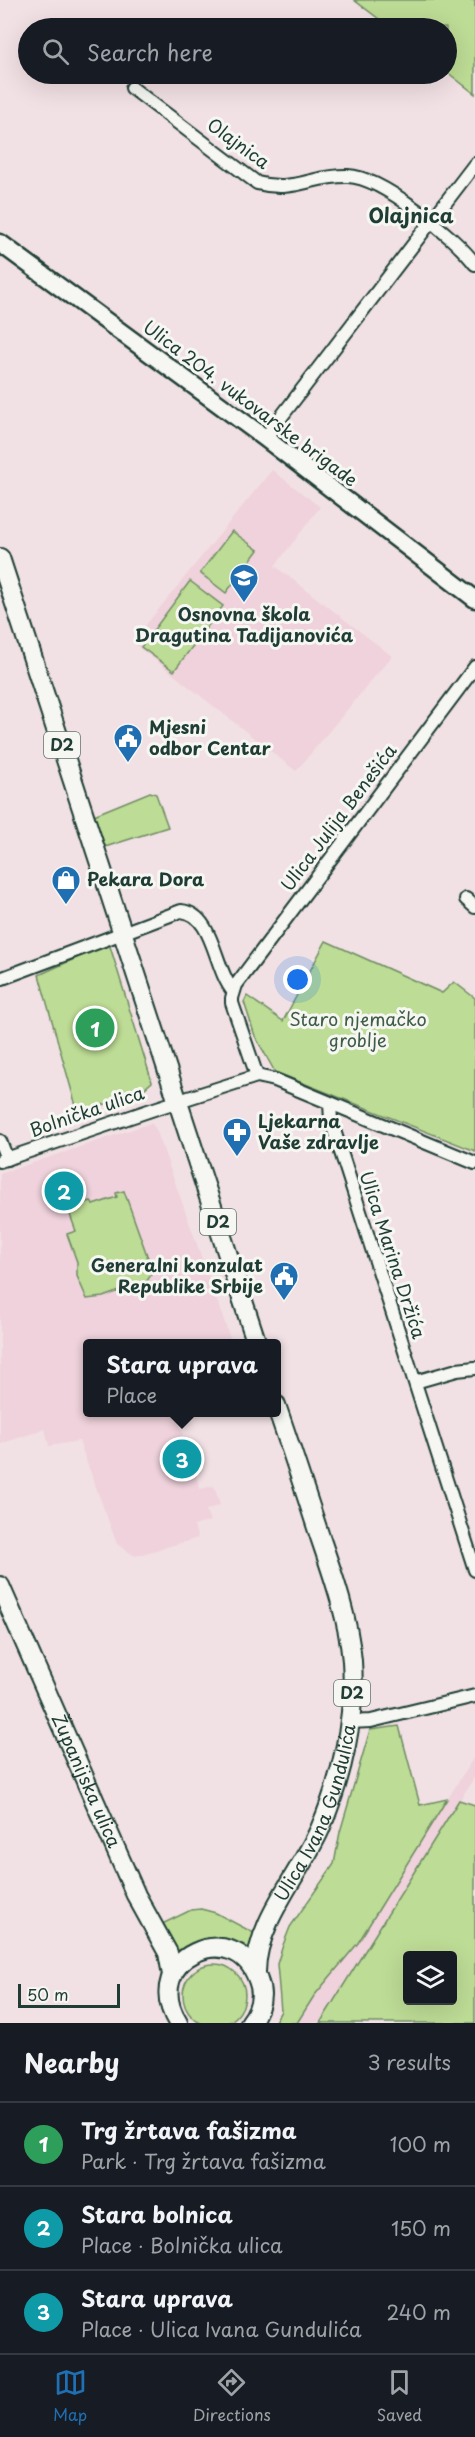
<!DOCTYPE html>
<html lang="en">
<head>
<meta charset="utf-8">
<style>
  :root { --surface:#171b24; --page:#20242c; --text:#f1f3f6; --muted:#9ea1a6; --line:#363941; --accent:#1f6fb2 }
  body { margin:0; font-family:"Playpen Sans",sans-serif; background:var(--page); color:var(--text) }
  .controls { position:absolute; right:18px; bottom:18px; display:grid; overflow:hidden; border-radius:6px; box-shadow:0 6px 24px #0002 }
  .controls button { width:54px; height:54px; display:grid; place-items:center; padding:0; border:0; border-bottom:2px solid var(--line); background:var(--surface); color:var(--text); font:30px sans-serif }
  .scale { position:absolute; left:18px; bottom:15px; width:102px; box-sizing:border-box; padding-left:6px; border:3px solid #1f3d34; border-top:0; font-size:16px; line-height:21px; white-space:nowrap; color:#1f3d34; -webkit-text-stroke:4px #f6f6f2; paint-order:stroke }
  .you { position:absolute; left:298px; top:980px; width:21px; height:21px; margin:-15px; border:4px solid #fff; border-radius:50%; background:#1a73e8; box-shadow:0 0 0 9px #1a73e833 }
  .badge { display:grid; place-items:center; width:39px; height:39px; border-radius:50%; background:var(--accent); color:#fff; font-size:20px; font-weight:700 }
  .pin { position:absolute; translate:-50% -50%; border:3px solid #fff; box-shadow:0 2px 6px #0006 }
  .popup { position:absolute; left:83px; top:1339px; width:198px; height:78px; box-sizing:border-box; display:grid; place-content:center; border-radius:6px; background:var(--surface); filter:drop-shadow(0 2px 4px #0005); font-size:20px; white-space:nowrap; color:var(--muted) }
  .popup b { font-size:22px; color:var(--text) }
  .popup::after { content:''; position:absolute; left:50%; top:100%; margin-left:-12px; border:12px solid transparent; border-top-color:var(--surface) }
  .list { margin:0; padding:0; list-style:none }
  h2 { display:flex; justify-content:space-between; align-items:center; height:78px; margin:0; padding:0 24px; font-size:26px }
  h2 small { font-size:20px; font-weight:400; color:var(--muted) }
  .list li { display:grid; grid-template-columns:39px 1fr auto; gap:18px; align-items:center; box-sizing:border-box; height:84px; padding:0 24px; border-top:2px solid var(--line) }
  .list b { display:block; font-size:22px; white-space:nowrap }
  .list p { margin:0; font-size:20px; white-space:nowrap; color:var(--muted) }
  .list em { font-size:20px; font-style:normal; color:var(--muted) }
  .icon { flex:none; width:33px; height:33px; fill:none; stroke:currentColor; stroke-width:2; stroke-linecap:round; stroke-linejoin:round }
  .map { position:relative; flex:none; width:475px; height:2023px; overflow:hidden }
  .search { position:absolute; background:var(--surface); box-shadow:0 6px 24px #0002; left:18px; right:18px; top:18px; height:66px; display:flex; align-items:center; gap:15px; box-sizing:border-box; padding:0 21px; border-radius:33px; color:var(--muted); font-size:22px }
  .sheet { height:330px; background:var(--surface) }
  nav { display:flex; justify-content:space-around; align-items:center; box-sizing:border-box; height:84px; border-top:2px solid var(--line); background:var(--surface); font-size:16px; color:var(--muted) }
  nav a { display:grid; justify-items:center; gap:3px }
  nav .on { color:var(--accent) }
  .map>svg:first-child { display:block }
  .built { fill:#efd2db }
  .green { fill:#bddc95; stroke:#6e8c64; stroke-width:1.5; fill-rule:evenodd }
  .lines { fill:none; stroke-linecap:round; stroke-linejoin:round }
  .street-casing { stroke:#1f3d34; stroke-width:16 }
  .secondary-casing { stroke:#1f3d34; stroke-width:21 }
  .primary-casing { stroke:#1f3d34; stroke-width:22 }
  .street { stroke:#f6f6f2; stroke-width:12 }
  .secondary { stroke:#f6f6f2; stroke-width:16 }
  .primary { stroke:#f6f6f2; stroke-width:18 }
  .labels { text-anchor:middle; stroke-width:6; stroke-linejoin:round; paint-order:stroke }
  .shield { fill:#f6f6f2; stroke:#60746d; stroke-width:1.5 }
  .shield-label { font-size:16px; font-weight:bold; fill:#1f3d34 }
  .street-label { font-size:18px; fill:#1f3d34; stroke:#f6f6f2 }
  .poi-label { font-size:18px; font-weight:bold; fill:#1f3d34; stroke:#f6f6f2; text-anchor:start }
  .park-label { font-size:18px; fill:#3f5d47; stroke:#f6f6f2 }
  .neighbourhood-label { font-size:20px; font-weight:bold; fill:#1f3d34; stroke:#f6f6f2 }
</style>
</head>
<body>
<div class="map">
<svg width="475" height="2023" viewBox="0 0 475 2023">
  <rect width="100%" height="100%" fill="#f2e1e4"/>
  <filter id="ink" filterUnits="userSpaceOnUse"><feTurbulence type="fractalNoise" baseFrequency=".0167" numOctaves="2"/><feDisplacementMap in="SourceGraphic" scale="12" xChannelSelector="R" yChannelSelector="G"/><feConvolveMatrix kernelMatrix="1 2 1 2 8 2 1 2 1" color-interpolation-filters="sRGB"/></filter>
  <g filter="url(#ink)">
    <!-- built -->
    <path class="built" d="M272 470 320 507 275 566 392 656 296 771 132 642Z
      M151 1123 156 1129 232 1343 88 1344V1412L176 1413 200 1489 214 1486 220 1505 206 1510 210 1521 194 1526 198 1538 135 1556 117 1544 79 1441 49 1446 45 1429 0 1444V1174Z
      M475 1755V1776L320 2023H297L314 1996 358 1943Z"/>
    <!-- green -->
    <path class="green" d="M354 0H475V94L447 72 446 28H391Z
      M232 531 258 550 226 593 200 573Z
      M190 581 223 606 174 671 141 647Z
      M150 792 156 794 168 827 105 847 94 815Z
      M326 941 442 993 454 982 475 998V1151L275 1072 255 1036 244 1002 247 996 283 1021Z
      M109 943 152 1082 139 1093 78 1113 39 975Z
      M124 1191 153 1272 147 1281 103 1297 87 1299 77 1276V1262L67 1234 76 1231 69 1212 80 1209 79 1205 91 1201 93 1205 117 1197 116 1193Z
      M399 1726 420 1805 447 1799 358 1943 314 1996 297 2023H274L281 2011 277 1964 283 1945 290 1927 334 1864 340 1832 370 1730Z
      M459 1800 475 1805V2023H320ZM408 1956H452V2000H408Z
      M201 1909 216 1913 254 1933 248 1950 235 1944 179 1953 160 1925 191 1910Z
      M183 1995a31 31 0 1 1 62 0a31 31 0 1 1-62 0Z"/>
    <g class="lines">
      <!-- street casing -->
      <g class="street-casing">
        <path id="street" d="M132 88 257 183C295 193 312 175 348 176 382 177 455 237 475 264
          M265 438 475 164
          M466 899 475 907
          M0 979 181 911C214 914 214 969 233 991
          M257 1076 275 1080 475 1163
          M330 1103 331 1121 475 1570
          M0 1141 7 1159
          M0 1161 154 1109 257 1076 232 1003V998L236 985 475 667
          M415 1382 457 1370 475 1368
          M349 1722 371 1721 475 1696"/>
      </g>
      <!-- secondary casing -->
      <g class="secondary-casing">
        <path id="secondary" d="M0 243 265 438 475 599"/>
      </g>
      <!-- primary casing -->
      <g class="primary-casing">
        <g id="primary">
          <path d="M0 558 257 1344"/>
          <path id="s1" d="M0 1586 136 1895 168 1953 172 1975"/>
          <path id="s2" d="M256 1972C256 1922 300 1874 320 1829 342 1778 356 1716 352 1661 348 1617 333 1575 319 1534 305 1491 291 1448 276 1405"/>
          <path d="M178 2023C138 1958 236 1915 258 1980 264 1995 260 2010 250 2023"/>
        </g>
      </g>
      <!-- street -->
      <use href="#street" class="street"/>
      <!-- secondary -->
      <use href="#secondary" class="secondary"/>
      <!-- primary -->
      <use href="#primary" class="primary"/>
    </g>
  </g>
  <!-- icons -->
  <defs>
    <g id="school-pin" transform="scale(1.5)"><path d="M0 17L-7.5 6A9.5 9.5 0 1 1 7.5 6Z" fill="#1f6fb2" stroke="#f6f6f2"/><path d="M0-5L7-2L0 1L-7-2ZM-4 1L0 2.5L4 1V4Q0 6-4 4Z" fill="#fff"/></g>
    <g id="civic-pin" transform="scale(1.5)"><path d="M0 17L-7.5 6A9.5 9.5 0 1 1 7.5 6Z" fill="#1f6fb2" stroke="#f6f6f2"/><path d="M-.6-6.5H3V-4.5H.6V-3L4-1V1h2V6H-6V1h2V-1L-.6-3ZM-1.2 2.5V6h2.4V2.5Z" fill="#fff"/></g>
    <g id="shop-pin" transform="scale(1.5)"><path d="M0 17L-7.5 6A9.5 9.5 0 1 1 7.5 6Z" fill="#1f6fb2" stroke="#f6f6f2"/><path d="M-5-2.5h2.3a2.7 3.5 0 0 1 5.4 0H5L5.5 6h-11ZM-1.5-2.5h3a1.5 2.3 0 0 0-3 0Z" fill="#fff"/></g>
    <g id="pharmacy-pin" transform="scale(1.5)"><path d="M0 17L-7.5 6A9.5 9.5 0 1 1 7.5 6Z" fill="#1f6fb2" stroke="#f6f6f2"/><path d="M-2-6h4v4h4v4h-4v4h-4v-4h-4v-4h4Z" fill="#fff"/></g>
  </defs>
  <g fill-rule="evenodd">
    <use href="#school-pin" x="244" y="578"/>
    <use href="#civic-pin" x="128" y="738"/>
    <use href="#shop-pin" x="66" y="880"/>
    <use href="#pharmacy-pin" x="237" y="1132"/>
    <use href="#civic-pin" x="284" y="1276"/>
  </g>
  <g class="labels">
    <!-- shield labels -->
    <g class="shield">
      <rect x="44" y="732" width="36" height="26" rx="4.5"/>
      <rect x="200" y="1209" width="36" height="26" rx="4.5"/>
      <rect x="334" y="1680" width="36" height="26" rx="4.5"/>
    </g>
    <g class="shield-label">
      <text x="62" y="751">D2</text>
      <text x="218" y="1228">D2</text>
      <text x="352" y="1699">D2</text>
    </g>
    <!-- street labels -->
    <g class="street-label">
      <text transform="translate(238 144) rotate(36)" y="6">Olajnica</text>
      <text transform="translate(250 404) rotate(37)" y="6">Ulica 204. vukovarske brigade</text>
      <text transform="translate(339 818) rotate(-53)" y="6">Ulica Julija Benešića</text>
      <text transform="translate(87 1112) rotate(-19)" y="6">Bolnička ulica</text>
      <text transform="translate(392 1255) rotate(72)" y="6">Ulica Marina Držića</text>
      <text dy="6" stroke="none"><textPath href="#s1" startOffset="213">Županijska ulica</textPath></text>
      <text dy="6" stroke="none"><textPath href="#s2" startOffset="172">Ulica Ivana Gundulića</textPath></text>
    </g>
    <!-- poi labels -->
    <g class="poi-label">
      <text x="244" y="621" text-anchor="middle">Osnovna škola<tspan x="244" dy="21">Dragutina Tadijanovića</tspan></text>
      <text x="149" y="734">Mjesni<tspan x="149" dy="21">odbor Centar</tspan></text>
      <text x="87" y="886">Pekara Dora</text>
      <text x="258" y="1128">Ljekarna<tspan x="258" dy="21">Vaše zdravlje</tspan></text>
      <text x="263" y="1272" text-anchor="end">Generalni konzulat<tspan x="263" dy="21">Republike Srbije</tspan></text>
    </g>
    <!-- park labels -->
    <g class="park-label">
      <text x="358" y="1026">Staro njemačko<tspan x="358" dy="21">groblje</tspan></text>
    </g>
    <!-- neighbourhood labels -->
    <g class="neighbourhood-label">
      <text x="411" y="223">Olajnica</text>
    </g>
  </g>
</svg>
<div class="controls">
<button><svg class="icon" aria-label="layers" viewBox="0 0 24 24"><path d="M12 4l9 5-9 5-9-5zM3 14l9 5 9-5"/></svg></button>
</div>
<div class="scale">50 m</div>
<div class="you"></div>
<div class="pin badge" style="left:95px;top:1028px;background:#2e9e5b">1</div>
<div class="pin badge" style="left:64px;top:1191px;background:#0f9aa8">2</div>
<div class="pin badge" style="left:182px;top:1459px;background:#0f9aa8">3</div>
<div class="popup"><b>Stara uprava</b>Place</div>
<div class="search"><svg class="icon" aria-label="search" viewBox="0 0 24 24"><circle cx="10" cy="10" r="6"/><path d="M15 15l6 6"/></svg>Search here</div>
</div>
<section class="sheet">
<h2>Nearby<small>3 results</small></h2>
<ul class="list">
<li><span class="badge" style="background:#2e9e5b">1</span><div><b>Trg žrtava fašizma</b><p>Park · Trg žrtava fašizma</p></div><em>100 m</em></li>
<li><span class="badge" style="background:#0f9aa8">2</span><div><b>Stara bolnica</b><p>Place · Bolnička ulica</p></div><em>150 m</em></li>
<li><span class="badge" style="background:#0f9aa8">3</span><div><b>Stara uprava</b><p>Place · Ulica Ivana Gundulića</p></div><em>240 m</em></li>
</ul>
</section>
<nav>
<a class="on"><svg class="icon" aria-label="map" viewBox="0 0 24 24"><path d="M3 6l6-2 6 2 6-2v14l-6 2-6-2-6 2zM9 4v14M15 6v14"/></svg>Map</a>
<a><svg class="icon" aria-label="directions" viewBox="0 0 24 24"><path d="M12 3l9 9-9 9-9-9zM9 14v-3h6M13 9l2 2-2 2"/></svg>Directions</a>
<a><svg class="icon" aria-label="saved" viewBox="0 0 24 24"><path d="M7 4h10v16l-5-4-5 4z"/></svg>Saved</a>
</nav>
</body>
</html>
